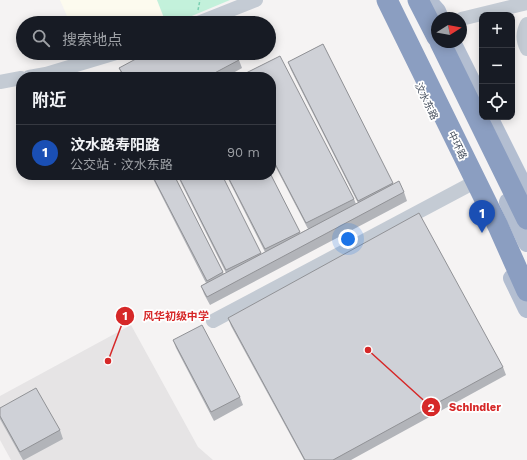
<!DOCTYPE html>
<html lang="zh">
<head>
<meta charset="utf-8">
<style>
  :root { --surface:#171b24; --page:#242831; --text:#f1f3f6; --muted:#9ea1a6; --line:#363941; --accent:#2563eb }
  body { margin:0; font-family:"Work Sans","Noto Sans SC",sans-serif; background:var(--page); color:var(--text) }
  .controls { position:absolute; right:12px; top:12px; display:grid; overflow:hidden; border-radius:8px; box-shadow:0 2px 10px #0003 }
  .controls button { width:36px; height:36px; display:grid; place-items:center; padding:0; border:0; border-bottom:1px solid var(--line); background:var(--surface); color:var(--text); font:20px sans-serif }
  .compass { position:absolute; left:431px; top:12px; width:36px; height:36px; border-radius:50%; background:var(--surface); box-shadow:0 2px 10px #0003; rotate:79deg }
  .you { position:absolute; left:348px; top:239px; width:14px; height:14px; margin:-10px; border:3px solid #fff; border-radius:50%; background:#1a73e8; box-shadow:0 0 0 6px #1a73e833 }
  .badge { display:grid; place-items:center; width:26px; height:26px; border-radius:50%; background:var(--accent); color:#fff; font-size:13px; font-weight:700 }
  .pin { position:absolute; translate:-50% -33px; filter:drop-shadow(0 1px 2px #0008) }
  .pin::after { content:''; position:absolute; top:21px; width:14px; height:12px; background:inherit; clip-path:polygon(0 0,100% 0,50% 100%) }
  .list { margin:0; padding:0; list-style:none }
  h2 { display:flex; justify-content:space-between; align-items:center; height:52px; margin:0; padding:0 16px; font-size:17px }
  h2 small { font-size:13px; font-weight:400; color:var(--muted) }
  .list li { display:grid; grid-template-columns:26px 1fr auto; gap:12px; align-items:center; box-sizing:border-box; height:56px; padding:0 16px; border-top:1px solid var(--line) }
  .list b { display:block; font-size:15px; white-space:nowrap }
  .list p { margin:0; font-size:13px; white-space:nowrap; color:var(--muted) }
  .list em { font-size:13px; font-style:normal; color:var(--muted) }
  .icon { flex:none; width:22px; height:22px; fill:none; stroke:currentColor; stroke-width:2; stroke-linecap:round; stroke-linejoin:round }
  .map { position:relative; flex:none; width:527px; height:460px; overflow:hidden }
  .search { position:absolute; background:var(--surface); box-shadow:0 2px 10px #0003; left:16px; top:16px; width:260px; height:44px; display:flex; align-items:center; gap:10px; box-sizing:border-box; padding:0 14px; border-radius:22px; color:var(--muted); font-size:15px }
  .panel { position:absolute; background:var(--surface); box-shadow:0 2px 10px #0003; left:16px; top:72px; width:260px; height:108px; border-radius:16px }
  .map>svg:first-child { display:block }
  .commercial { fill:#fdfbef }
  .education { fill:#e6e4e5 }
  .green { fill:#c3f1db }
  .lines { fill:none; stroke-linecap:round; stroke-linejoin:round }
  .path { stroke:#7acfb1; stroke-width:1.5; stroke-dasharray:3 2; stroke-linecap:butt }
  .minor { stroke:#c4cbd4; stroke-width:14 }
  .major { stroke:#b3bed1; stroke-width:18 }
  .highway { stroke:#8b9ec1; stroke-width:21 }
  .wall { fill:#b2b4b9 }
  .building { fill:#cfd1d7; stroke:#919296 }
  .labels { text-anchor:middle; stroke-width:3.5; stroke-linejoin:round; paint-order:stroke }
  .street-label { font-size:10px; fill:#4a5361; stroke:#fff }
  .leader { fill:none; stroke:#d62828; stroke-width:1.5 }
  .callout-dot { fill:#d62828; stroke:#fff; stroke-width:1.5 }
  .mark-label { font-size:12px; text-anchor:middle; font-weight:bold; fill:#fff }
  .callout-label { font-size:11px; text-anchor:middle; font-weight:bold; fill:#d62828; stroke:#fff; stroke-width:3.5; stroke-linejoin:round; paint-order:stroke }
</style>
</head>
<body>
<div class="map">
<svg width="527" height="460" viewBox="0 0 527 460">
  <rect width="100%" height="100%" fill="#f5f3f3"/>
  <!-- commercial -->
  <path class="commercial" d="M60 0H157L166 23H70Z"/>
  <!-- education -->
  <path class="education" d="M131 325 198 447 213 460H11L0 440V396Z"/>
  <!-- green -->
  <path class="green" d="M157 0H230L175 23H166Z"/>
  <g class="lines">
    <!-- path -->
    <path class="path" d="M198 10 200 0"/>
    <!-- minor -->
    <path class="minor" d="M461 19 527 3
      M198 23 256 0
      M527 24C522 33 522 40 527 49
      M29 77 46 74 116 53
      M0 82 21 78
      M213 321 469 185"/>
    <!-- major -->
    <path class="major" d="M427 0 437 11 440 18
      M452 42 482 102
      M489 117 527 193
      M508 202 527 243
      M512 278 527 309"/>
    <!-- highway -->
    <path class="highway" d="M387 0 498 226 527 291
      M418 0 437 37
      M440 42 527 219"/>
  </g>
  <!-- wall -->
  <path class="wall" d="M323 44 393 184 404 192 407 201 210 305 204 294 201 286 206 283 151 175H174L224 274 226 273 177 175H222L261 254 265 252 226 175H271L300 233 308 229 271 158V77L354 199 356 204 358 203 291 70 288 62Z
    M162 55 239 60 242 68 226 77H122V76L119 68Z
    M228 318 503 367 506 375 351 460H304L231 326Z
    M173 340 240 397 243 405 214 421 176 348Z
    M0 416 60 430 63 439 24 460H23L0 419Z"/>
  <!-- building -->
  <path class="building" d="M323 44 393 183 358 201 288 62Z
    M147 53H162V55L166 53H235L239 60 207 77H125L119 68Z
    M280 56 354 199 306 223 271 156V77H238Z
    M152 175H174L223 272 207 281Z
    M178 175H222L261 253 226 270Z
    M227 175H271L300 232 265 249Z
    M399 181 404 192 207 297 201 286Z
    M419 213 503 367 333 460H305L228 318Z
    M202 325 240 397 211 412 173 340Z
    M36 388 60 430 20 452 0 416V408Z"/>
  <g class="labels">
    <!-- street labels -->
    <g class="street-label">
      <text transform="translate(427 101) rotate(64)" y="4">汶水东路</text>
      <text transform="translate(458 145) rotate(64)" y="4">中环路</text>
    </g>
  </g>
  <!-- callouts -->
  <path class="leader" d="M108 361L125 316M368 350L431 407"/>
  <g class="callout-dot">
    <circle cx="108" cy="361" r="4"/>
    <circle cx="368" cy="350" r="4"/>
    <circle cx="125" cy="316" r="10"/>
    <circle cx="431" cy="407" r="10"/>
  </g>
  <g class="mark-label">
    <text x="125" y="320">1</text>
    <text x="431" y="412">2</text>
  </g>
  <g class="callout-label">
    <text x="176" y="320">风华初级中学</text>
    <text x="475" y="411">Schindler</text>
  </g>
</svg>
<div class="controls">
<button>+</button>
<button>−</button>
<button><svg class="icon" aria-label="locate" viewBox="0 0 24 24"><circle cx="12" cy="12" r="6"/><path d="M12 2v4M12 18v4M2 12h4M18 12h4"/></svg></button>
</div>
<svg class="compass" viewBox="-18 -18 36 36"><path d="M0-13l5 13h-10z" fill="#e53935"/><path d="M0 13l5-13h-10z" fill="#9ea1a6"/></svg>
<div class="you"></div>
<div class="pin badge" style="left:482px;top:233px;background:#1a4fb4">1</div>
<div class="search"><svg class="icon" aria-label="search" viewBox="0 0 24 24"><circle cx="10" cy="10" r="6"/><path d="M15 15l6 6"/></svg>搜索地点</div>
<section class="panel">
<h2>附近<small></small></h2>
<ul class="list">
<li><span class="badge" style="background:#1a4fb4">1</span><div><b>汶水路寿阳路</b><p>公交站 · 汶水东路</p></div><em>90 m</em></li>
</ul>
</section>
</div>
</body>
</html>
